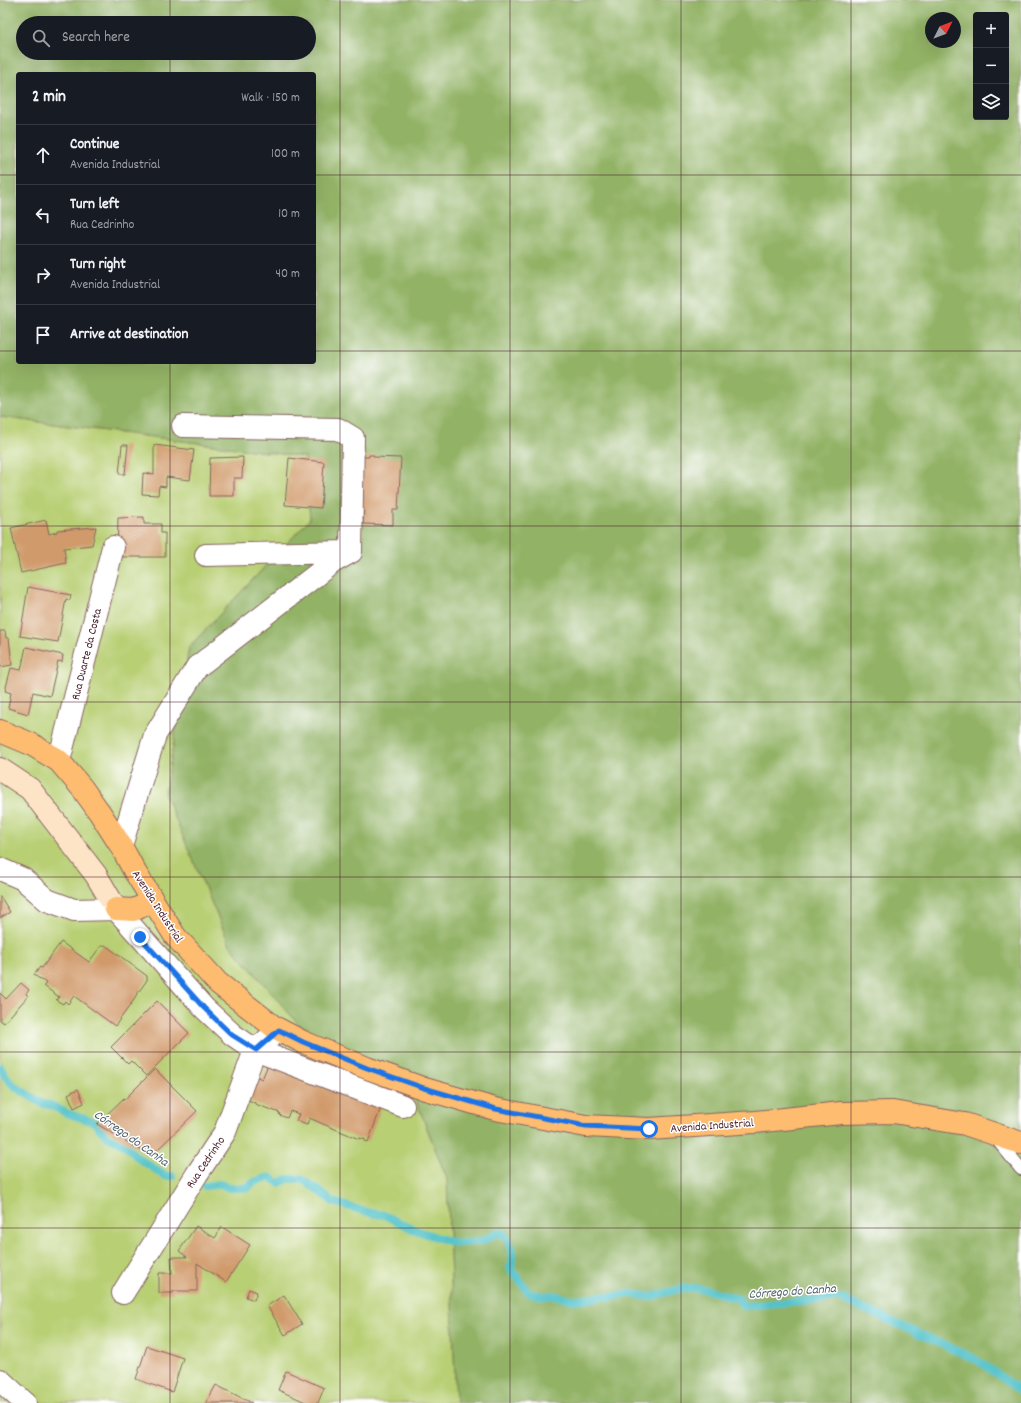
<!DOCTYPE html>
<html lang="en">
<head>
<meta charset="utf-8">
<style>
  :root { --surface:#171b24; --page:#242831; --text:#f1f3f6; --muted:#9ea1a6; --line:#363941 }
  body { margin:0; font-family:Dekko,sans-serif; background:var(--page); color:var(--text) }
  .controls { position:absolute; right:12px; top:12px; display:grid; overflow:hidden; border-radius:4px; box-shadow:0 4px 16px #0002 }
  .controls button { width:36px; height:36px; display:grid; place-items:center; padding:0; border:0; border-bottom:1px solid var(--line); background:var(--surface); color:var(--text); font:20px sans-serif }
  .compass { position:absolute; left:925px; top:12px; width:36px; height:36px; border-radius:50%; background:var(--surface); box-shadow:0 4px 16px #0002; rotate:48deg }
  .stop { position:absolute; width:12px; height:12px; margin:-9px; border:3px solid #1a73e8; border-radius:50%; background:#fff }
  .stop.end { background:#1a73e8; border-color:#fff; box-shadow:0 1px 4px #0008 }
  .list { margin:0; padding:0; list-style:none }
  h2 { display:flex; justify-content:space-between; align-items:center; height:52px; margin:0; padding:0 16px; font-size:17px }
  h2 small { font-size:13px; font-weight:400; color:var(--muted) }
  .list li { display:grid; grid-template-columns:26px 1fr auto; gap:12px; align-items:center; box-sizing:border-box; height:60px; padding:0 16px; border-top:1px solid var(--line) }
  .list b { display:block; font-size:15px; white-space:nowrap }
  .list p { margin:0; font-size:13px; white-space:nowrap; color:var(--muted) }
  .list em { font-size:13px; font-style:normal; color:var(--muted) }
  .icon { flex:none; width:22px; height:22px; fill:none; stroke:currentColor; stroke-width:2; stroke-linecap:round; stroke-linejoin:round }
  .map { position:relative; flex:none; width:1021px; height:1403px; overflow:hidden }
  .search { position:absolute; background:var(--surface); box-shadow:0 4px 16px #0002; left:16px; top:16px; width:300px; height:44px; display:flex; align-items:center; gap:10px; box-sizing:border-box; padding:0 14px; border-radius:22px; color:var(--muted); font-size:15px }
  .panel { position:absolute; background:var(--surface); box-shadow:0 4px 16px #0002; left:16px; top:72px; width:300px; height:292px; border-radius:4px }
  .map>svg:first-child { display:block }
  .green { fill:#b8cf73; stroke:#81774f }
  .forest { fill:#92b265; stroke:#6e6848; fill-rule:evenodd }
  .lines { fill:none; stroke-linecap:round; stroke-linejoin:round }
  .stream { stroke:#54c2c9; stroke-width:8 }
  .building { fill:#d09a6b }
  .lane-casing { stroke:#86625f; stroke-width:14 }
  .street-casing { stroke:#86625f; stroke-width:24 }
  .secondary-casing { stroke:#86625f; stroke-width:24 }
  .primary-casing { stroke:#86625f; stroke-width:24 }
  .lane { stroke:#fff; stroke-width:12 }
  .street { stroke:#fff; stroke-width:22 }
  .secondary { stroke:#fee4c6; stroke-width:22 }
  .primary { stroke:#fdbc70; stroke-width:22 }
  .route { stroke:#1a73e8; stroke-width:5 }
  .grid { fill:none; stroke:#4a1f2b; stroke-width:1; stroke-opacity:0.55 }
  .labels { text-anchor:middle; stroke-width:3; stroke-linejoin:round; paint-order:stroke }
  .street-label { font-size:12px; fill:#4a1f2b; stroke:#fff }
  .water-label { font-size:13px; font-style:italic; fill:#4e606a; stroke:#fff }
</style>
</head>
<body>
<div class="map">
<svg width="1021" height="1403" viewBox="0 0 1021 1403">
  <rect width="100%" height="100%" fill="#fff"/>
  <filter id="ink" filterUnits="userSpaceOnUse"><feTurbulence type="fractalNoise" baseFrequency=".025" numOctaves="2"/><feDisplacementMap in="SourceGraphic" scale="8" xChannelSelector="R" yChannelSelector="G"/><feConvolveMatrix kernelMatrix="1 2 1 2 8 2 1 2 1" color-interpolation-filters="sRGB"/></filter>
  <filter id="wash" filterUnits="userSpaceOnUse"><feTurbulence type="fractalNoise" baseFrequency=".012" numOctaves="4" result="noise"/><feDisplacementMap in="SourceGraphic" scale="16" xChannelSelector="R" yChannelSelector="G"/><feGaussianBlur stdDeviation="0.9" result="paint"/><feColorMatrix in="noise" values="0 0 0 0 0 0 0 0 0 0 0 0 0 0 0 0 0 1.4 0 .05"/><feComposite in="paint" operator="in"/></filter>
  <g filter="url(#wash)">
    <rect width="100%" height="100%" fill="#f4ddbf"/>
    <!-- green -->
    <path class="green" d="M0 417 305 457 310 519 189 647 165 795 230 945 314 1041 414 1095 447 1179 456 1403H0Z"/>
    <!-- forest -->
    <path class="forest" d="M0 0H1021V1403H456L447 1179 414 1095 314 1042 230 945 165 795 189 647 310 519 305 457 0 417ZM976 15H1006V117H976ZM931 18H955V42H931ZM23 23H309V53H23ZM18 74H314V362H18Z"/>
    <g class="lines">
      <!-- stream -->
      <path class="stream" d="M0 1067 9 1081 17 1088 43 1104 51 1105 66 1113 94 1122 106 1136 126 1146 138 1158 165 1176H172
        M205 1186 221 1184 229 1188H242L249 1187 254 1182 269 1177 279 1183 288 1179H301L318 1190 333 1202 370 1213 384 1215 415 1230 451 1242 460 1243 483 1241 496 1233H502L509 1241 512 1250 513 1260 510 1268 511 1270 519 1279 528 1292 532 1294 543 1296 554 1295 573 1300 594 1298 603 1296 610 1297 624 1294H633L650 1297 683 1288H694L704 1289 739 1299 743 1306 840 1298 977 1360 1021 1391"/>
    </g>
    <g id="blocks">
      <!-- building -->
      <path class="building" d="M122 445H128L125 474H119Z
        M154 445 194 450 190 480 166 477V487L159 486 158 495 142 494 143 473 154 474Z
        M369 455H374V457L401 458 398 510H393V525L363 524 364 509H357L358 457H369Z
        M243 457 242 478H234V496H209L210 458Z
        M289 458 324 462 321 508 285 505Z
        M144 517V524H161V533H165V557H117L118 518Z
        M46 520 49 534 57 532V530L96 527 92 545 64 548 66 563 21 573 11 528Z
        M28 587 71 595 70 600 66 599 58 642 20 636Z
        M0 631H5L6 638H9L12 665 0 667Z
        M26 647 63 655 62 662 58 661 50 696 33 692 28 714 8 708 11 693 5 691 11 668 21 670Z
        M0 896 10 912 0 918Z
        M61 942 89 962 101 946 105 945 147 976V980L135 997H136L115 1026 74 996 68 1004 65 1001 63 1004 56 1000 59 997 44 986 46 983 34 975 40 967 42 968Z
        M21 983 29 990 26 994 28 996 4 1023 0 1020V993L6 999Z
        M157 1001 189 1033 146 1076 131 1061 128 1064 111 1047Z
        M268 1065 382 1105 368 1142 365 1141V1139L360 1138 359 1139 335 1129 309 1118 307 1125 296 1121 299 1114 290 1111 287 1118 279 1115 280 1113 255 1104V1103L244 1098 253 1075 262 1079Z
        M155 1069 197 1111 151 1156 97 1124 124 1098 125 1099Z
        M78 1089 84 1103 74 1108 68 1094Z
        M196 1226 215 1238 222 1227 250 1245 226 1282 197 1263V1291H173V1293H159V1273H172L171 1257H187L179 1251Z
        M249 1289 257 1292 254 1300 246 1297Z
        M284 1295 302 1324 285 1335 267 1306Z
        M147 1346 183 1358 172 1392 136 1379Z
        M286 1371 324 1388 318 1403H308L278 1390Z
        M216 1385 252 1403H206Z"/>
    </g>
  </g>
  <g filter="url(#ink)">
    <use href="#blocks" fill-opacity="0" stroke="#86625f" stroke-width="1"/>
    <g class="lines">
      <!-- lane casing -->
      <g class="lane-casing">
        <path id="lane" d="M994 1136 1021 1169"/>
      </g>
      <!-- street casing -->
      <g class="street-casing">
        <path id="street" d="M206 555 350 552
          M59 761 113 547
          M121 846 155 735 197 667 333 562 351 552 353 438 338 429 183 426
          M0 869 23 879 47 900 74 910 116 909 204 1008 233 1035 255 1050 403 1106
          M123 1293 197 1174 225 1132 255 1050 279 1030
          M0 1380 25 1403"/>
      </g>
      <!-- secondary casing -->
      <g class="secondary-casing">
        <path id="secondary" d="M0 769 30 789 96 875 116 909"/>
      </g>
      <!-- primary casing -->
      <g class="primary-casing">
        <path id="primary" d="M0 731 31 744 59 761 82 788 100 813 121 846 135 872 175 936 218 983 274 1027 303 1042 367 1068 425 1089 495 1109 586 1126 649 1129 755 1122 841 1113 893 1112 965 1124 1021 1143
          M116 909 134 910 152 901"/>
      </g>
      <!-- lane -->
      <use href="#lane" class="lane"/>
      <!-- street -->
      <use href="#street" class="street"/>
      <!-- secondary -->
      <use href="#secondary" class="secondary"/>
      <!-- primary -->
      <use href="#primary" class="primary"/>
    </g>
  </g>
  <g class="lines" filter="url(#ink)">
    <!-- route -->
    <path class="route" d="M140 937 204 1008 232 1035 256 1050 279 1030 303 1042 367 1068 424 1088 496 1109 586 1126 649 1129"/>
  </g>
  <!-- grid -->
  <path class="grid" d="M170 0V23M340 0V1403M510 0V1403M681 0V1403M851 0V1403M170 53V74M0 175H18M314 175H1021M0 351H18M314 351H1021M170 362V1403M0 526H1021M0 702H1021M0 877H1021M0 1052H1021M0 1228H1021"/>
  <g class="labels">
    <!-- street labels -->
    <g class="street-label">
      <text transform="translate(86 654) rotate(-76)" y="4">Rua Duarte da Costa</text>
      <text transform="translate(158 906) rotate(57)" y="4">Avenida Industrial</text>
      <text transform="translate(712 1125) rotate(-4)" y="4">Avenida Industrial</text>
      <text transform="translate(205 1162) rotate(-56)" y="4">Rua Cedrinho</text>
    </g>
    <!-- water labels -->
    <g class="water-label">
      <text transform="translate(132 1137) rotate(35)" y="5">Córrego do Canha</text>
      <text transform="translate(792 1290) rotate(-4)" y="5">Córrego do Canha</text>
    </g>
  </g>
</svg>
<div class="controls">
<button>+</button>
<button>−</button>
<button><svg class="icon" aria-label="layers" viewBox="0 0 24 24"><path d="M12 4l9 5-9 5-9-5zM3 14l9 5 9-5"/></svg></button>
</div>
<svg class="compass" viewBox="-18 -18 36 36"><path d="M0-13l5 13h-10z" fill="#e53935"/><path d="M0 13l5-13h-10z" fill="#9ea1a6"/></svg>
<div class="stop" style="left:649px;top:1129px"></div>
<div class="stop end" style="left:140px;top:937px"></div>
<div class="search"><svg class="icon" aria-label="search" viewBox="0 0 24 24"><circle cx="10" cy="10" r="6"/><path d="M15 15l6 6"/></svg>Search here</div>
<section class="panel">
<h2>2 min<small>Walk · 150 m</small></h2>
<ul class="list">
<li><svg class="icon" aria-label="ahead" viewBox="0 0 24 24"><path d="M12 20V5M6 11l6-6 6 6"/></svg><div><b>Continue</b><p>Avenida Industrial</p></div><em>100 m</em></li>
<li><svg class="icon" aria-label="left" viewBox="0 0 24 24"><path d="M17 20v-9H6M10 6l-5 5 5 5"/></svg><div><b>Turn left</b><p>Rua Cedrinho</p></div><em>10 m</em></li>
<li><svg class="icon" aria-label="right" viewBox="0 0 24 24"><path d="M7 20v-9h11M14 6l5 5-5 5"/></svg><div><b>Turn right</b><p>Avenida Industrial</p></div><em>40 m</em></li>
<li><svg class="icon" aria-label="arrive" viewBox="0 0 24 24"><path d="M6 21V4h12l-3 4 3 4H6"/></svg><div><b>Arrive at destination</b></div></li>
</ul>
</section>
</div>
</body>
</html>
